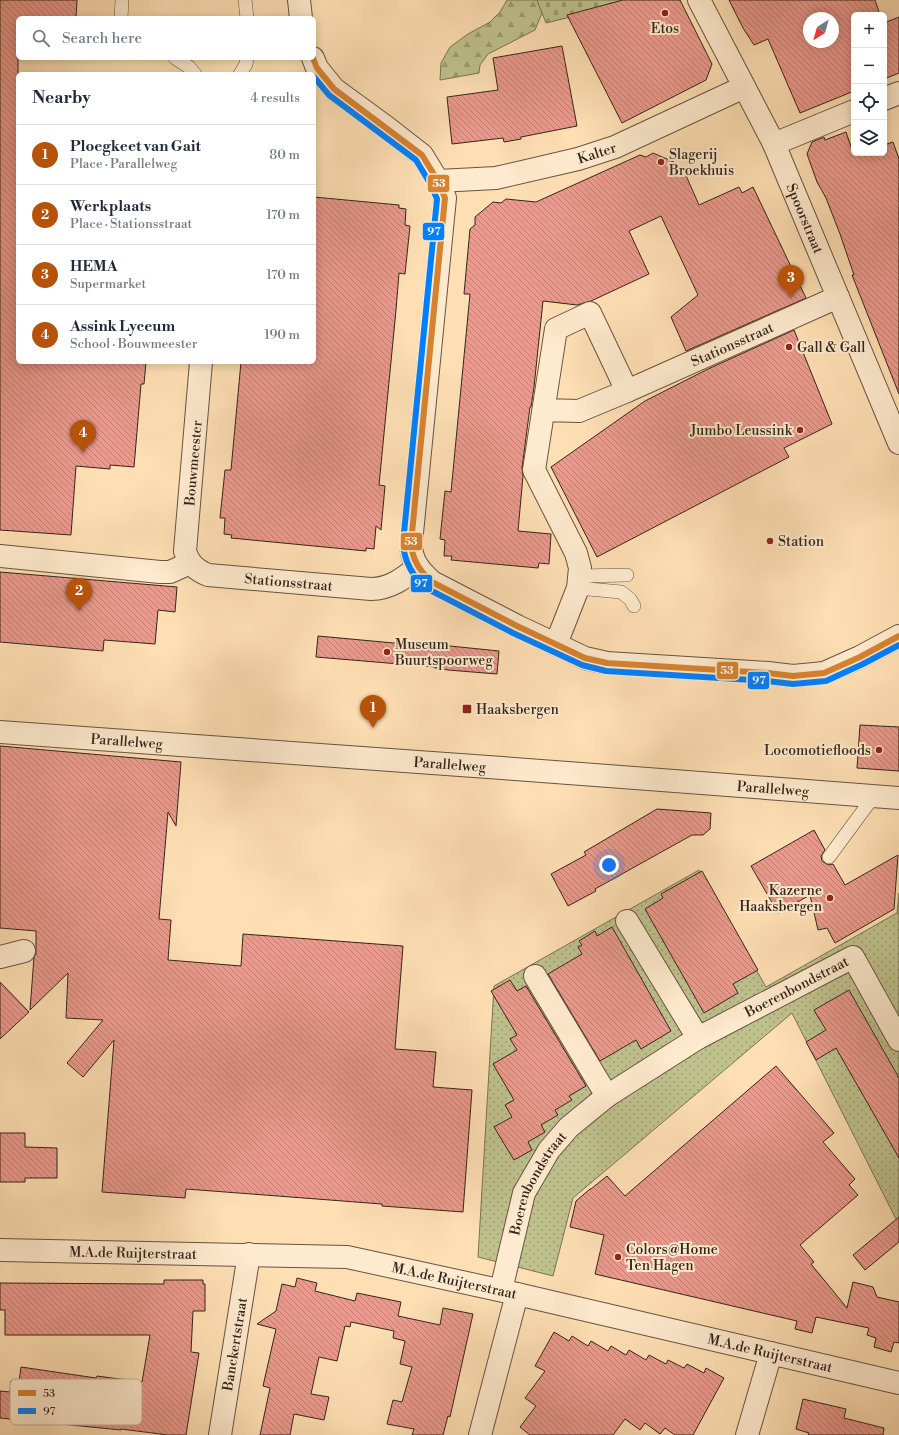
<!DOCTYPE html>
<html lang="en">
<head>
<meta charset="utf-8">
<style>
  :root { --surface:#fff; --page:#f2f2f3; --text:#1f2937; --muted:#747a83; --line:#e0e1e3; --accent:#b45309 }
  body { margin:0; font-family:"Libre Bodoni",serif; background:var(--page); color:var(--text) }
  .controls { position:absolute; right:12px; top:12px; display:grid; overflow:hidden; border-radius:6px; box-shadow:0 2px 10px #0003 }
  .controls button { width:36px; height:36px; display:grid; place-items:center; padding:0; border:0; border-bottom:1px solid var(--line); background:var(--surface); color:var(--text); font:20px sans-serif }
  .compass { position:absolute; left:803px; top:12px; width:36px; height:36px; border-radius:50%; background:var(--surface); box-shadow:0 2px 10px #0003; rotate:217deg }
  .you { position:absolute; left:609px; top:865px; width:14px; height:14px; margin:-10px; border:3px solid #fff; border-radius:50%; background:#1a73e8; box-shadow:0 0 0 6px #1a73e833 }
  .badge { display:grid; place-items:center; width:26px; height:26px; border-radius:50%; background:var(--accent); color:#fff; font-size:13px; font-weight:700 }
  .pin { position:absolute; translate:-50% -33px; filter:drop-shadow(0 1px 2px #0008) }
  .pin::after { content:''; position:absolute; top:21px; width:14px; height:12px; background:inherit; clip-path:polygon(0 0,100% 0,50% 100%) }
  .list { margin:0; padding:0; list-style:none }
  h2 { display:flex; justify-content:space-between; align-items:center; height:52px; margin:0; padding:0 16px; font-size:17px }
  h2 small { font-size:13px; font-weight:400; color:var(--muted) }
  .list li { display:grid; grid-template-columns:26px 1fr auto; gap:12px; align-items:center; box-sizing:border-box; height:60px; padding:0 16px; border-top:1px solid var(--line) }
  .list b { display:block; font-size:15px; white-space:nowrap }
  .list p { margin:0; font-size:13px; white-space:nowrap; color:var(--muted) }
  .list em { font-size:13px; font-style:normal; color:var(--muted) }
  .icon { flex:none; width:22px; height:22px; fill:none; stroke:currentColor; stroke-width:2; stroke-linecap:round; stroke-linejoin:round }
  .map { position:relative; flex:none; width:899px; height:1435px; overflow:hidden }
  .search { position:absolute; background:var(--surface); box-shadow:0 2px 10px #0003; left:16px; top:16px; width:300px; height:44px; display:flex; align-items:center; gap:10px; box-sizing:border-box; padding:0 14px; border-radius:6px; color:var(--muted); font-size:15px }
  .panel { position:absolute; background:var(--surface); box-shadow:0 2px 10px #0003; left:16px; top:72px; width:300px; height:292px; border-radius:6px }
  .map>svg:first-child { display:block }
  .grass { fill:url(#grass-dots); stroke:#7a7355 }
  .forest { fill:url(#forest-firs); stroke:#7a7355 }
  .cemetery { fill:url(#cemetery-stones); stroke:#7a7355 }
  .building { fill:url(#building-back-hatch); stroke:#35241d; fill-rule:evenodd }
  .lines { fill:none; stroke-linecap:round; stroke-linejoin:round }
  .service-casing { stroke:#675342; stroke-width:14 }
  .minor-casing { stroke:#675342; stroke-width:24 }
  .tertiary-casing { stroke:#675342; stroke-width:24 }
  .service { stroke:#feeace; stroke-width:13 }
  .minor { stroke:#feeace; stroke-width:22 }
  .tertiary { stroke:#feeace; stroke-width:22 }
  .bus-1-casing { stroke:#feeace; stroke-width:9 }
  .bus-2-casing { stroke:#feeace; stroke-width:9 }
  .bus-1 { stroke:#d7822f; stroke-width:6 }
  .bus-2 { stroke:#0080ff; stroke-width:6 }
  .poi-dot { fill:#8f2418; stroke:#feeace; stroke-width:1.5 }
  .labels { text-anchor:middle; stroke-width:4; stroke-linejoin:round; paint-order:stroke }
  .poi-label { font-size:14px; fill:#35241d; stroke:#feeace; text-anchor:start }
  .street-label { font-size:14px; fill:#35241d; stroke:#feeace }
  .key { fill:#feeace; stroke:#c2af99; stroke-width:1 }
  .key-label { font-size:11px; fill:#35241d }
  .line-badge { stroke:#feeace; stroke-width:1.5 }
  .badge-label { font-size:11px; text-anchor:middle; font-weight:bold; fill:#fff }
</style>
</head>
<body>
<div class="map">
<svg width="899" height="1435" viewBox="0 0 899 1435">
  <defs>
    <pattern id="grass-dots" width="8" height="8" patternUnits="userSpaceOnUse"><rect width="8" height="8" fill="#bfc28d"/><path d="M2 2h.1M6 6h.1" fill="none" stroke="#9c9d73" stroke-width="1.8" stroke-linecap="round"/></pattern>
    <pattern id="forest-firs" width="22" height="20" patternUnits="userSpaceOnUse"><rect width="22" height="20" fill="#bfc28d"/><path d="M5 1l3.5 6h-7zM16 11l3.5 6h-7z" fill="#9c9d73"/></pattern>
    <pattern id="cemetery-stones" width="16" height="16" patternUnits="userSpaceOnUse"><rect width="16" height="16" fill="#bfc28d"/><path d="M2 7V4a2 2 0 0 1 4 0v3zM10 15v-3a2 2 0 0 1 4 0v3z" fill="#9c9d73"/></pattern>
    <pattern id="building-back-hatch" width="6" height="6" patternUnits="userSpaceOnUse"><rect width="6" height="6" fill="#eb9a8d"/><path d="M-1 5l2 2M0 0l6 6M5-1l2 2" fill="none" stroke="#bf7d73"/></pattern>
  </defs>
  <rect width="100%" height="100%" fill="#fedfb3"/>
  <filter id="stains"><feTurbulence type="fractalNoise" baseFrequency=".005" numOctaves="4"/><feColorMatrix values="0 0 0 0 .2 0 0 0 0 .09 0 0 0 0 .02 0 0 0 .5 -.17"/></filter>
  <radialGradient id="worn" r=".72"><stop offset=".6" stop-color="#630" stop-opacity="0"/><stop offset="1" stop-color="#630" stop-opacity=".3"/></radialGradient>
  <!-- grass -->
  <path class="grass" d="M699 870 766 987 897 913 899 893V1225L792 1013 573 1198 553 1276 478 1257 494 986Z"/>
  <!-- forest -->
  <path class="forest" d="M507 0H537L542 13 535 30 488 54 480 65 479 73 440 80 441 63 450 47 468 34 490 22 500 12Z"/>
  <!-- cemetery -->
  <path class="cemetery" d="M537 0H640L546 23Z"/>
  <!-- building -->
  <path class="building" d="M0 0H77L76 18H18V362H146L144 384H141L134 467 110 465V469L76 466 71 535 0 530Z
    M623 0H680L712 64 706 80 622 123 567 15Z
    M729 0H875L880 15H854V91L800 113 768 39 754 45 743 28ZM809 18H833V42H809Z
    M899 17V73L884 79V23Z
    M562 46 577 126 521 137V139L504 142 503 138 452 144 447 97 498 90 493 58Z
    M846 132 854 155 860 153H884V145L893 142 899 159V394L852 275H854L840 234 826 198 817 182 807 154 812 142 824 137 825 140Z
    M653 153 674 162 678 169 684 171 699 205 739 187 742 193 753 187 806 298 686 351 671 317 698 295 661 216 629 231 649 274 591 301 577 305 543 301 534 387 531 407H530L522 468 523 476 518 531 551 534 549 564 539 563 538 568 451 560 452 556H444L445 540 440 539 445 491 451 492 470 294H464L470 229 475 225V217L493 202 501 203 506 199 536 202 640 155 646 157Z
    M314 197 399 205V208L406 209 405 225 410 226 405 274 399 273 396 310 379 485 385 486 381 530 376 526 374 549 366 548V551L231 538 232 535 224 534 225 518H220L225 470H231L241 362H314Z
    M794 330 832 424 784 448 789 457 597 557 551 467 645 401 708 369Z
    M0 572 177 587 175 612 158 610 155 644 104 640 103 651 0 642Z
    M318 636 437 647V645L450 646 499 651 497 674 448 670 435 668V667L316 657Z
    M860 725 899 727V771L857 768Z
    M0 746 181 762 176 826 168 812 159 919 171 920 168 960 241 966 243 934 403 946 395 1049 436 1052 433 1087 472 1090 463 1212 382 1206V1204L186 1189 185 1198 102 1192 114 1040 83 1077 67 1063 103 1020 66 1018 68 973 30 1010 34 957 36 954V931L0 928Z
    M657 809 711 813 710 829 703 835H692L595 889 596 891 568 906 551 874 586 855 584 852Z
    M814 830 825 850 821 856 822 861 828 865 833 864 845 885 898 855 894 909 835 943 827 928 818 930 810 895 778 913 751 866Z
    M702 871 758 970 733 984 738 993 704 1013 645 909 663 898 661 894Z
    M612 927 671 1031 641 1049 636 1040 600 1061 548 974 582 954 578 947 582 945 579 941 595 931 597 936Z
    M510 980 517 991 526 986 586 1086 569 1096 572 1100 555 1110 558 1115 541 1125 545 1132 528 1142 532 1150 514 1160 494 1127 512 1117 505 1105 514 1100 493 1064 517 1050 510 1039 517 1035 491 991Z
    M0 982 29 1012 0 1039Z
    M849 990 899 1078V1158L836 1048 816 1060 806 1042 826 1030 814 1010Z
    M776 1066 834 1133 823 1142 855 1179 849 1185 858 1195 800 1245 814 1262 811 1264 847 1308 853 1282 873 1287 877 1297 899 1302V1343L894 1342 891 1352 874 1347 876 1338 867 1335 869 1328 816 1317 812 1333 795 1329 797 1321 595 1274 604 1235 570 1227 576 1201 590 1189H591L607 1176 625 1196Z
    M0 1133H25V1147L57 1148V1178H25V1182H0Z
    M899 1217V1242L865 1270 853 1255Z
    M297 1278 317 1283 315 1291 355 1301 357 1293 401 1302 398 1316 440 1325 443 1308 473 1314 450 1417 448 1416 443 1435H412L414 1429 387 1424 393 1400 402 1402 412 1367 400 1364 405 1341 393 1338 394 1331 351 1322 350 1327 345 1326 337 1361 319 1357 311 1394 329 1397 324 1420 294 1414 290 1435H260L270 1388 263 1386 276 1329 257 1324 276 1311 282 1284 295 1287Z
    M164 1280H203V1284H205V1311H193L191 1352 199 1353 186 1435H168L121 1429V1430L0 1418V1391L10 1392 11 1381 19 1382 21 1367 96 1378 97 1376 142 1382 150 1335H5V1310H0V1283L164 1284Z
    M554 1332 569 1341 572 1336 588 1346 591 1341 608 1351 611 1346 626 1355 629 1350 646 1360 649 1355 666 1364 668 1360 684 1368 687 1364 704 1373 706 1368 724 1378 693 1435H675L665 1428 660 1434 645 1423 640 1430 625 1419 613 1435H530L520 1427 536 1406 525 1398 545 1371 535 1366Z
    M803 1399 846 1409 844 1418 884 1428 883 1435H808L809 1433 796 1429Z"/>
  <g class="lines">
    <!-- service casing -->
    <g class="service-casing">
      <path id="service" d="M245 0 247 18
        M121 18 122 0
        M175 58 189 67 195 74
        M240 74 246 64 247 58
        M580 576 627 575
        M578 588 621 592 630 599 634 606
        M829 857 874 796"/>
    </g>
    <!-- minor casing -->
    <g class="minor-casing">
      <g id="minor">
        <path id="s1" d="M699 0 774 144 899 443"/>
        <path d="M884 99 899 93"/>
        <path d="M774 144 854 111"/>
        <path id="s2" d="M438 181 496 178 578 159 615 147 744 87"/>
        <path id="s3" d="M201 362 185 551C189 564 196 570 208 575L371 589C390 589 404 578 418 567"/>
        <path id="s4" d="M627 391 838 297"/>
        <path d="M544 410 579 411 627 391 590 313 556 329 534 470 576 553 580 568 578 588 556 644"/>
        <path d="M0 556 160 572H170L190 563"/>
        <path id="s5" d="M0 732 502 768 899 798"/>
        <path d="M627 921 698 1038"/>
        <path d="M0 957 24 951"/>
        <path d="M535 976 607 1096"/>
        <path id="s6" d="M0 1250 347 1257 517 1294 899 1383"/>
        <path id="s7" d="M501 1290 524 1193 549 1150 569 1127 607 1096 698 1038 853 957 899 1040"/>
        <path id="s8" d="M220 1435 249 1254"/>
        <path d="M480 1435 517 1294"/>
        <path d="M747 1435 771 1353"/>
      </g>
    </g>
    <!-- tertiary casing -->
    <g class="tertiary-casing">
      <path id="tertiary" d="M299 0 301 18
        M313 58 317 68 334 89 386 127 422 155 438 181 445 198 411 543C411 561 419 570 432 582L517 626 585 658 607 663 768 673 793 676 824 673 860 657 899 636"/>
    </g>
    <!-- service -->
    <use href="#service" class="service"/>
    <!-- minor -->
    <use href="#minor" class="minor"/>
    <!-- tertiary -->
    <use href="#tertiary" class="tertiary"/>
    <!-- bus-1 casing -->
    <g class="bus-1-casing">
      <path id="bus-1" d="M313 58 317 68 334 89 422 155 438 181 445 198 411 543C412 560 420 571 432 582L517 626 585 658 607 663 768 673 793 676 824 673 860 657 899 636"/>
    </g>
    <!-- bus-2 casing -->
    <g class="bus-2-casing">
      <path id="bus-2" d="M314 77 329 95 416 160 431 185 437 199 403 543C404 562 413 577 428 589L513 633 582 665 606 671 767 681 793 684 826 681 863 664 899 645"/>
    </g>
    <!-- bus-1 -->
    <use href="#bus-1" class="bus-1"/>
    <!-- bus-2 -->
    <use href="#bus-2" class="bus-2"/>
  </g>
  <!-- markers -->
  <g class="poi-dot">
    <circle cx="665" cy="13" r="4"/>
    <circle cx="661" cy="162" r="4"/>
    <circle cx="789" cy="347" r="4"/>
    <circle cx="800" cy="430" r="4"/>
    <circle cx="770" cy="541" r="4"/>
    <circle cx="387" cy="652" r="4"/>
    <rect x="462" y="704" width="10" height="10" rx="2"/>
    <circle cx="879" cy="750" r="4"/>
    <circle cx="830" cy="898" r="4"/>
    <circle cx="618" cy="1257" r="4"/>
  </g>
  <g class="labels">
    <!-- poi labels -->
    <g class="poi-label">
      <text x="665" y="33" text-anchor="middle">Etos</text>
      <text x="669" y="159">Slagerij<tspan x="669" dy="16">Broekhuis</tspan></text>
      <text x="797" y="352">Gall &amp; Gall</text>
      <text x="792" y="435" text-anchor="end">Jumbo Leussink</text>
      <text x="778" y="546">Station</text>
      <text x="395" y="649">Museum<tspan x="395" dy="16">Buurtspoorweg</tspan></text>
      <text x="476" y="714">Haaksbergen</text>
      <text x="871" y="755" text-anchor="end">Locomotiefloods</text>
      <text x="822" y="895" text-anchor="end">Kazerne<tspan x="822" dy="16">Haaksbergen</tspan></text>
      <text x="626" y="1254">Colors@Home<tspan x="626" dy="16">Ten Hagen</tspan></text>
    </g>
    <!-- street labels -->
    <g class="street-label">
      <text dy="5" stroke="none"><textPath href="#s2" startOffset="162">Kalter</textPath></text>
      <text dy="5" stroke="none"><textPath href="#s1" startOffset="243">Spoorstraat</textPath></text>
      <text dy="5" stroke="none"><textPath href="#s4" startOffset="115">Stationsstraat</textPath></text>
      <text transform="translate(193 463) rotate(-85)" y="5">Bouwmeester</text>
      <text dy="5" stroke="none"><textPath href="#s3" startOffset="305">Stationsstraat</textPath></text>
      <text dy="5" stroke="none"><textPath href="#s5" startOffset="127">Parallelweg</textPath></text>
      <text dy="5" stroke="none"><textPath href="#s5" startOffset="451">Parallelweg</textPath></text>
      <text dy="5" stroke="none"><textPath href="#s5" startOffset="775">Parallelweg</textPath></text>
      <text dy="5" stroke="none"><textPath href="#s7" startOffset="448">Boerenbondstraat</textPath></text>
      <text dy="5" stroke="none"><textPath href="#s7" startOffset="114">Boerenbondstraat</textPath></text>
      <text dy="5" stroke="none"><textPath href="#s6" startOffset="133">M.A.de Ruijterstraat</textPath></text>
      <text dy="5" stroke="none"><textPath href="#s6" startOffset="457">M.A.de Ruijterstraat</textPath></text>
      <text dy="5" stroke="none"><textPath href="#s8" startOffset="92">Banckertstraat</textPath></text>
      <text dy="5" stroke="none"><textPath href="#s6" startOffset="781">M.A.de Ruijterstraat</textPath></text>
    </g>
  </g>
  <!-- legend -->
  <rect x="10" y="1379" width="132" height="46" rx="6" class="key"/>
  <rect x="18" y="1390" width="18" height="6" fill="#d7822f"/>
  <rect x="18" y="1408" width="18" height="6" fill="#0080ff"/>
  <g class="key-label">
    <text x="43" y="1397">53</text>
    <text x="43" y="1415">97</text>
  </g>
  <g class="line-badge">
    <rect x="427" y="174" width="23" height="19" rx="4" fill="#d7822f"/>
    <rect x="422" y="222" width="23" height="19" rx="4" fill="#0080ff"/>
    <rect x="400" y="532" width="23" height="19" rx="4" fill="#d7822f"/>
    <rect x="410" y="574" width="23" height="19" rx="4" fill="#0080ff"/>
    <rect x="716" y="661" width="23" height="19" rx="4" fill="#d7822f"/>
    <rect x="747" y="671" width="23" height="19" rx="4" fill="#0080ff"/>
  </g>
  <g class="badge-label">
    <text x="439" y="187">53</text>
    <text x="434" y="235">97</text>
    <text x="411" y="545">53</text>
    <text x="421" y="587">97</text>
    <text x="727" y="674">53</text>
    <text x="759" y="684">97</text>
  </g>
  <rect width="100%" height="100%" filter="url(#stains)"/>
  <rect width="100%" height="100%" fill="url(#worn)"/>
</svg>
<div class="controls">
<button>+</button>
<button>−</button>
<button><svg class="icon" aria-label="locate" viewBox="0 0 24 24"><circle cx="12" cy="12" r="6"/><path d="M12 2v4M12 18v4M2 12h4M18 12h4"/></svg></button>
<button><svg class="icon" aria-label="layers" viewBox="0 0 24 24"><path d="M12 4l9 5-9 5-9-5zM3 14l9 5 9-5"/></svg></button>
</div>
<svg class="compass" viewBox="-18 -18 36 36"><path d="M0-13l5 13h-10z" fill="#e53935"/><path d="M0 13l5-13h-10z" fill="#747a83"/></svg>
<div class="you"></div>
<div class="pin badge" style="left:373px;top:728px">1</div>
<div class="pin badge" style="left:79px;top:611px">2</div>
<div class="pin badge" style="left:791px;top:298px">3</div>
<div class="pin badge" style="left:83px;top:453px">4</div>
<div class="search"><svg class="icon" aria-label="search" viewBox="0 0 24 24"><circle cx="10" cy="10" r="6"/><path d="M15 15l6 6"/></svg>Search here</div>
<section class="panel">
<h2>Nearby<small>4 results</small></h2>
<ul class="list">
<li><span class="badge">1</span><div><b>Ploegkeet van Gait</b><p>Place · Parallelweg</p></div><em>80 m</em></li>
<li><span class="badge">2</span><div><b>Werkplaats</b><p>Place · Stationsstraat</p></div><em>170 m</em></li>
<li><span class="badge">3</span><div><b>HEMA</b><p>Supermarket</p></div><em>170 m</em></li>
<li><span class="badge">4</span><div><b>Assink Lyceum</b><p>School · Bouwmeester</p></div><em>190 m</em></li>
</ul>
</section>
</div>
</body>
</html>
